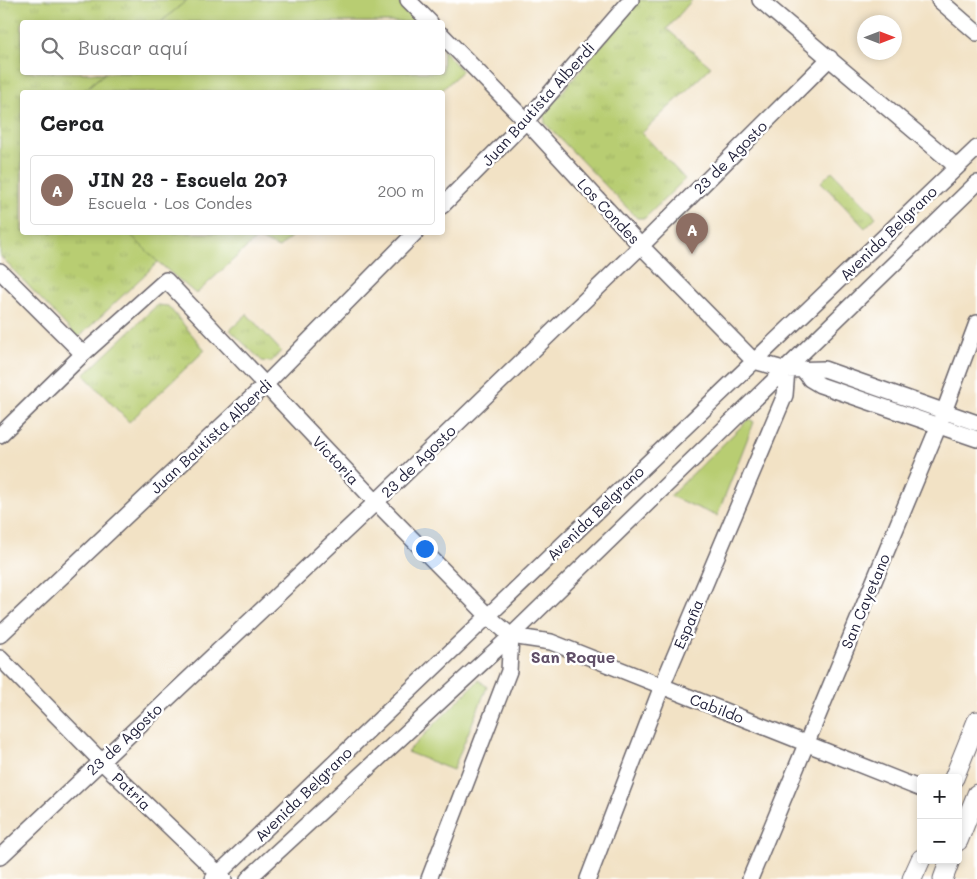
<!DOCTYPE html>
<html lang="es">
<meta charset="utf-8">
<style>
body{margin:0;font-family:Mali,sans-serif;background:#f6f6f6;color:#202124}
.controls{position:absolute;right:15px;bottom:15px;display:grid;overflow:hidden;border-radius:5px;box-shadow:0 2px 8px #0003}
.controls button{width:45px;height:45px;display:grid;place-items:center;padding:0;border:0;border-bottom:1px solid #e0e0e0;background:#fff;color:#202124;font:25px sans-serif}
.compass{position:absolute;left:857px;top:15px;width:45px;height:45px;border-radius:50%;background:#fff;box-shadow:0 2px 8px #0003;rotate:90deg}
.you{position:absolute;left:424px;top:548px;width:18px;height:18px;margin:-12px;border:4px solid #fff;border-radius:50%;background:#1a73e8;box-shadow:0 0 0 8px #1a73e833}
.badge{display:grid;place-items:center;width:32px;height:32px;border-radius:50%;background:#1f6fb2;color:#fff;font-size:16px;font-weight:700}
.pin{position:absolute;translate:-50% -41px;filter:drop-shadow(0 1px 2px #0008)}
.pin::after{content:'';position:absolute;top:26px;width:18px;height:15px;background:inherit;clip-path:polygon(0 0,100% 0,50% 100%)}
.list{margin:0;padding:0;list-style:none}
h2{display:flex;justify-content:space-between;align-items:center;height:65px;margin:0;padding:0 20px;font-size:21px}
h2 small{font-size:16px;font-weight:400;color:#757577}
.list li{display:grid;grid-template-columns:32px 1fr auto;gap:15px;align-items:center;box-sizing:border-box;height:70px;margin:0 10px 10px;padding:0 10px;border:1px solid #e0e0e0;border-radius:5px}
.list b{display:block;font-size:19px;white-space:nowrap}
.list p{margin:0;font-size:16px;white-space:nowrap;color:#757577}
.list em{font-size:16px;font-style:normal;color:#757577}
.icon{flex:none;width:28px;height:28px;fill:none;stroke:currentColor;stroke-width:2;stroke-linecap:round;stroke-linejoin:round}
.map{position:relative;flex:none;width:977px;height:879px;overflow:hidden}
.search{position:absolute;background:#fff;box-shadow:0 2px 8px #0003;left:20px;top:20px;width:425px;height:55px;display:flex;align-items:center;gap:12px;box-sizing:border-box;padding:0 18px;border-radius:5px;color:#757577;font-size:19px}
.panel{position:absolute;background:#fff;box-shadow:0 2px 8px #0003;left:20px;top:90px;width:425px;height:145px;border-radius:5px}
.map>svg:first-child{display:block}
.grass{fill:url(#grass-tufts);stroke:#6d7856}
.park{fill:#b8cd72;stroke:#6d7856}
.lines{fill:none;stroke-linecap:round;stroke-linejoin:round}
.minor-casing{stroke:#6b656b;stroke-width:18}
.tertiary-casing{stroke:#6b656b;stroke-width:21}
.minor{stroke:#fff;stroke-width:15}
.tertiary{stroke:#fff;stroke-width:19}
.labels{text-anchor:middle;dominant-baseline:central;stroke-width:5;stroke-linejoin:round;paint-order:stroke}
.street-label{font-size:15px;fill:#22223b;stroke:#fff}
.neighbourhood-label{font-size:16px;font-weight:bold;fill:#5f4e67;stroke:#fff}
</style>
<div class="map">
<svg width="977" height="879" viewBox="0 0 977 879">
<defs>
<pattern id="grass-tufts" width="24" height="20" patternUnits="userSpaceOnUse" patternTransform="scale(1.25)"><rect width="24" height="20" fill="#b8cd72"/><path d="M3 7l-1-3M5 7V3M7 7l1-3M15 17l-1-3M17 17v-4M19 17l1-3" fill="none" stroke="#9eb064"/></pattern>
</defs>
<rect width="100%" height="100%" fill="#fff"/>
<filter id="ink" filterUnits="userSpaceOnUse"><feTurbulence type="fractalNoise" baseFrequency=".02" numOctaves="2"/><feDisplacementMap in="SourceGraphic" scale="10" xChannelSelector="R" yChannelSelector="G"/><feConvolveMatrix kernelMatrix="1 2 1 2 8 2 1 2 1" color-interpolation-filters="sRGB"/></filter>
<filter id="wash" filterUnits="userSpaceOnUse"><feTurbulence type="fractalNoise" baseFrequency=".0096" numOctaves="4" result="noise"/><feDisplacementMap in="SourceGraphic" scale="20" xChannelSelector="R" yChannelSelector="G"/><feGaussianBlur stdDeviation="1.12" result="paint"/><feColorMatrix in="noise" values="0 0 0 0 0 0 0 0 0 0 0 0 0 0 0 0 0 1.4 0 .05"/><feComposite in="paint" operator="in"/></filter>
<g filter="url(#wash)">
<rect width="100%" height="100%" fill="#f2e2c5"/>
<path class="grass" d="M0,0H187L161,22H22V72L105,73L82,92H22V232L129,233L158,262L78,338L0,256Z
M639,0H692L667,29L711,67L642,133L685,179L645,218H637L545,123L544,114Z
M832,171L876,217L865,228L821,182Z
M157,305L168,306L205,350L129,422L84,375Z
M247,314L281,351L271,362L262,361L230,330Z"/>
<path class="park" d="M187,0H396L417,22H161Z
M443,50L462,71L440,92H82L105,73L442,72Z
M129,233H295L279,248L257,238L196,294L158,262Z
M749,419L754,422L717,516L670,496Z
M479,680L487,687L453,770L407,752Z"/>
</g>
<g filter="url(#ink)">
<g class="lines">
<defs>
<path id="minor" d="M408,0L430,22
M760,0L957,167
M939,0L977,33
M442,35L526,121L641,246L754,361L787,370L824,369L977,423
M442,206L526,121L631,0
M0,271L83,354
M803,369L810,379L820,385L977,439
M0,435L83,354L166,280L376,502L488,616L511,636
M0,635L265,385L416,232
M511,636L551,642L921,789
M0,658L101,761L224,879
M0,857L376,502L641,246L830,58
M213,879L977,148
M248,879L511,636L977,183
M429,879L509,671L511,636
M588,879L662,686L785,395L787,370
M750,879L939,425L977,323"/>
<path id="tertiary" d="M954,778L977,721
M958,841L977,794
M912,879L921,859
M943,879L950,860"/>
</defs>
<use href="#minor" class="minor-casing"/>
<use href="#tertiary" class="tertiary-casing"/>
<use href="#minor" class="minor"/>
<use href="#tertiary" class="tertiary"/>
</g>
</g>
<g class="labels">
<g class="street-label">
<text transform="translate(538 104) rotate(-48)">Juan Bautista Alberdi</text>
<text transform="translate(730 157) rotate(-45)">23 de Agosto</text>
<text transform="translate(609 211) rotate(47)">Los Condes</text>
<text transform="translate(888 233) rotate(-44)">Avenida Belgrano</text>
<text transform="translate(211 436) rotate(-43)">Juan Bautista Alberdi</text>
<text transform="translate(336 460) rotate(47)">Victoria</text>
<text transform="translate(418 461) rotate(-44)">23 de Agosto</text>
<text transform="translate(595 513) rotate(-44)">Avenida Belgrano</text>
<text transform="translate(865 601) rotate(-67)">San Cayetano</text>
<text transform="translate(688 624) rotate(-67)">España</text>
<text transform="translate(717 708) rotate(21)">Cabildo</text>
<text transform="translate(124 739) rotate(-43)">23 de Agosto</text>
<text transform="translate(132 791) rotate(44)">Patria</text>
<text transform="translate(303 794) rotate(-44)">Avenida Belgrano</text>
</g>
<g class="neighbourhood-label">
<text x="573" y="656">San Roque</text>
</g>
</g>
</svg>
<div class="controls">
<button>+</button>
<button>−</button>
</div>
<svg class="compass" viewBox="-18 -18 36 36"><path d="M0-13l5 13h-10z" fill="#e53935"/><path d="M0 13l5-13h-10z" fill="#757577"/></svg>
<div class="you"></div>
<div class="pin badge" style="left:692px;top:254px;background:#8d6e63">A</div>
<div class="search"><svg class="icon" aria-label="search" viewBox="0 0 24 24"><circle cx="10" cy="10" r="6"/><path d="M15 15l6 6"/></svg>Buscar aquí</div>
<section class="panel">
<h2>Cerca<small></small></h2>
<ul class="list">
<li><span class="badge" style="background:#8d6e63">A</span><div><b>JIN 23 - Escuela 207</b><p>Escuela · Los Condes</p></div><em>200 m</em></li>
</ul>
</section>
</div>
